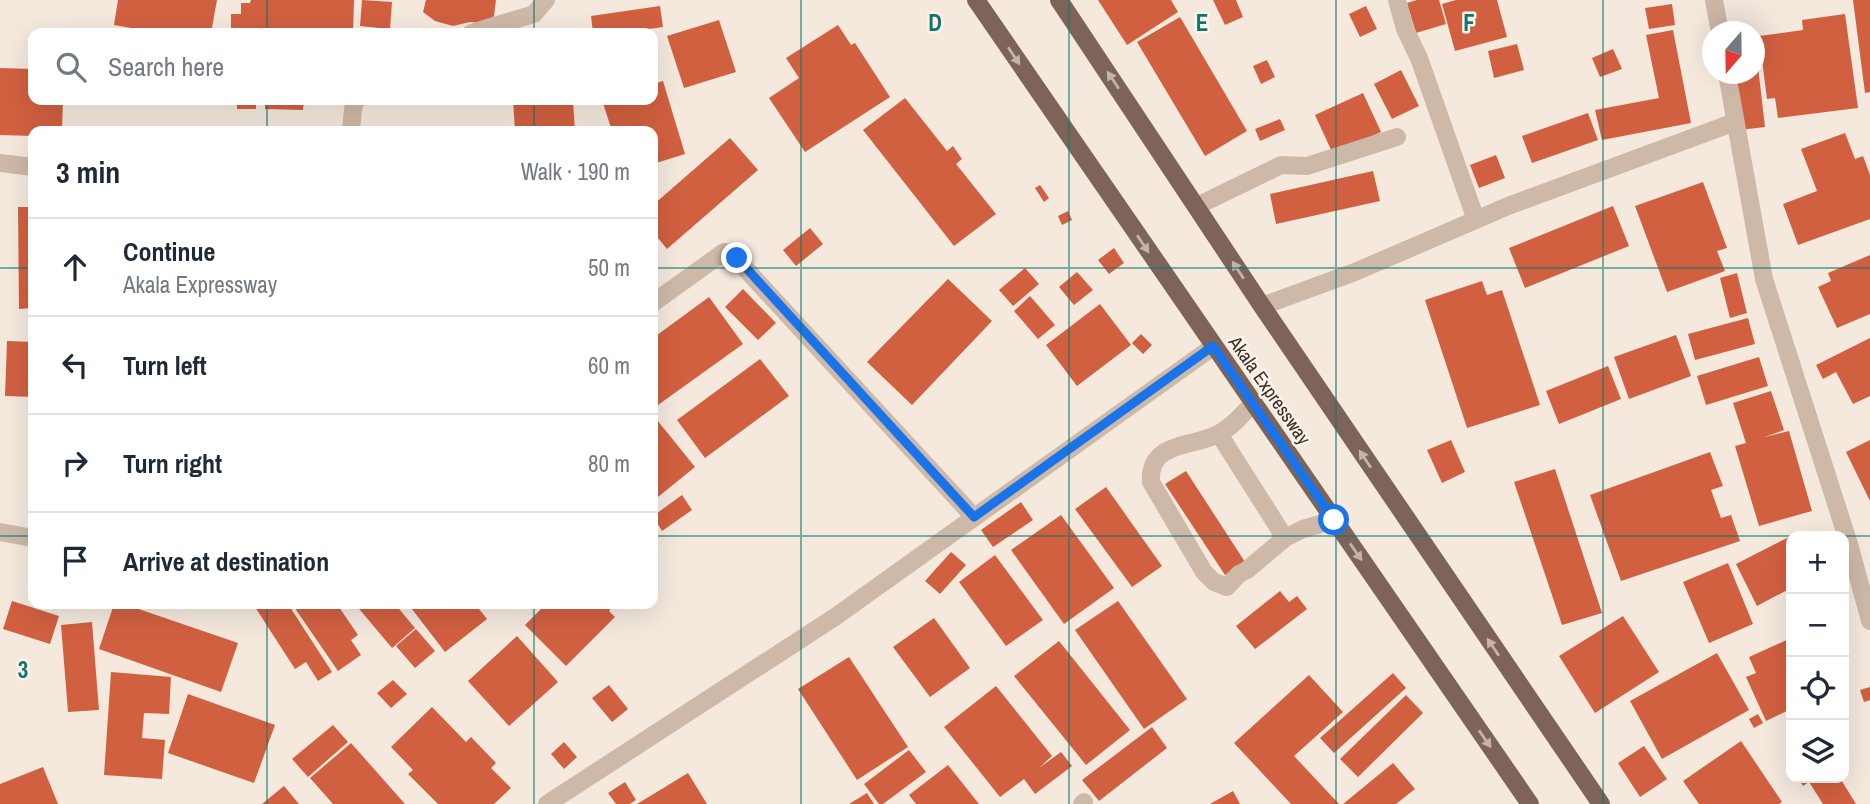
<!DOCTYPE html>
<meta charset="utf-8">
<style>
body{margin:0;font-family:"Archivo Narrow",sans-serif;background:#f6f6f7;color:#1f2937}
.controls{position:absolute;right:21px;bottom:21px;display:grid;overflow:hidden;border-radius:14px;box-shadow:0 7px 28px #0002}
.controls button{width:63px;height:63px;display:grid;place-items:center;padding:0;border:0;border-bottom:2px solid #e0e1e3;background:#fff;color:#1f2937;font:35px sans-serif}
.compass{position:absolute;left:1702px;top:21px;width:63px;height:63px;border-radius:50%;background:#fff;box-shadow:0 7px 28px #0002;rotate:200deg}
.stop{position:absolute;width:21px;height:21px;margin:-16px;border:5px solid #1a73e8;border-radius:50%;background:#fff}
.stop.end{background:#1a73e8;border-color:#fff;box-shadow:0 2px 7px #0008}
.list{margin:0;padding:0;list-style:none}
h2{display:flex;justify-content:space-between;align-items:center;height:91px;margin:0;padding:0 28px;font-size:30px}
h2 small{font-size:23px;font-weight:400;color:#747a83}
.list li{display:grid;grid-template-columns:46px 1fr auto;gap:21px;align-items:center;box-sizing:border-box;height:98px;padding:0 28px;border-top:2px solid #e0e1e3}
.list b{display:block;font-size:26px;white-space:nowrap}
.list p{margin:0;font-size:23px;white-space:nowrap;color:#747a83}
.list em{font-size:23px;font-style:normal;color:#747a83}
.icon{flex:none;width:38px;height:38px;fill:none;stroke:currentColor;stroke-width:2;stroke-linecap:round;stroke-linejoin:round}
.map{position:relative;flex:none;width:1870px;height:804px;overflow:hidden}
.search{position:absolute;background:#fff;box-shadow:0 7px 28px #0002;left:28px;top:28px;width:630px;height:77px;display:flex;align-items:center;gap:18px;box-sizing:border-box;padding:0 24px;border-radius:14px;color:#747a83;font-size:26px}
.panel{position:absolute;background:#fff;box-shadow:0 7px 28px #0002;left:28px;top:126px;width:630px;height:483px;border-radius:14px}
.map>svg:first-child{display:block}
.building{fill:#d16040}
.lines{fill:none;stroke-linecap:round;stroke-linejoin:round}
.lane{stroke:#ceb9a8;stroke-width:18}
.street{stroke:#ceb9a8;stroke-width:18}
.primary{stroke:#7e6458;stroke-width:18}
.oneway{fill:#c3b3a9}
.route{stroke:#1a73e8;stroke-width:9}
.grid{fill:none;stroke:#0f766e;stroke-width:2;stroke-opacity:0.55}
.labels{text-anchor:middle;dominant-baseline:central;stroke-width:5;stroke-linejoin:round;paint-order:stroke}
.street-label{font-size:19px;fill:#3b2e29;stroke:#fcf3eb}
.grid-label{font-size:23px;text-anchor:middle;font-weight:bold;fill:#0f766e;stroke:#fcf3eb;stroke-width:5;stroke-linejoin:round;paint-order:stroke}
</style>
<div class="map">
<svg width="1870" height="804" viewBox="0 0 1870 804">
<rect width="100%" height="100%" fill="#f5e9de"/>
<path class="building" d="M118,0H217L211,33H160L114,25Z
M251,0H354L353,33H231V14H241V3H250Z
M362,0L392,2L390,29L360,26Z
M426,0H496L494,16L483,23L470,22L453,26L435,21L423,12Z
M1098,0H1171L1178,12L1127,45Z
M1213,0H1236L1243,17L1225,25Z
M1417,0H1439L1446,24L1416,33L1407,3Z
M1456,0H1497L1507,37L1455,51L1442,4Z
M1853,0H1870V92L1865,93Z
M1672,4L1675,25L1649,29L1645,8Z
M660,6L663,27L620,33H593L591,16Z
M1366,6L1377,29L1360,37L1349,14Z
M1845,14L1858,108L1778,118L1775,98L1767,99L1759,36L1803,30L1802,20Z
M1180,17L1247,131L1205,156L1137,42Z
M719,20L736,72L684,88L667,36Z
M838,25L851,45L855,43L890,97L805,152L769,98L799,78L786,58Z
M1673,30L1691,123L1602,140L1595,110L1659,98L1646,35Z
M1517,44L1524,70L1494,78L1488,51Z
M1613,49L1622,69L1600,77L1592,58Z
M1755,58H1757L1765,127L1740,130L1733,74H1755Z
M1267,60L1275,77L1261,84L1253,66Z
M0,68L33,69V100H63L62,131H33V136L0,135Z
M1401,70L1419,106L1392,119L1374,84Z
M663,81L685,154L653,164V131H612L602,100H653V84Z
M1363,93L1381,132L1333,154L1315,115Z
M905,98L947,151L953,146L962,159L956,164L996,214L954,246L863,130Z
M124,100H141V104L124,105Z
M237,100H256V109H237Z
M265,100H304L303,110L265,109Z
M513,100H573L575,131H515Z
M1588,113L1598,140L1532,163L1522,136Z
M1280,119L1285,130L1260,141L1255,129Z
M1845,133L1855,159L1863,156L1870,175V219L1798,245L1783,204L1817,191L1801,149Z
M730,138L758,170L667,249L653,232V205Z
M1496,155L1505,178L1479,188L1470,165Z
M1373,171L1380,201L1276,224L1270,194Z
M1703,182L1727,248L1717,251L1725,271L1667,292L1635,206Z
M1040,185L1049,198L1044,202L1035,188Z
M1613,206L1629,246L1525,288L1509,248Z
M18,207H33V308L19,309Z
M1068,211L1072,220L1062,225L1058,216Z
M810,228L823,244L796,266L783,250Z
M1114,248L1124,263L1109,274L1098,260Z
M1870,255V314L1837,328L1818,287L1831,281L1828,273Z
M1025,268L1039,284L1013,306L999,290Z
M1077,272L1093,290L1074,305L1059,287Z
M1737,273L1747,313L1730,318L1720,278Z
M948,279L992,321L912,405L867,362Z
M1482,281L1487,295L1502,290L1540,405L1467,428L1425,300Z
M743,289L776,323L758,340L725,307Z
M1030,296L1055,325L1038,339L1014,311Z
M709,297L743,344L658,405L653,398V338Z
M1100,304L1131,345L1077,386L1046,345Z
M1748,318L1755,344L1695,360L1688,334Z
M1141,334L1152,345L1143,354L1132,343Z
M1676,335L1691,376L1629,399L1614,357Z
M1870,338V396L1853,404L1836,372L1823,379L1816,365Z
M7,341L33,342V397L5,396Z
M1759,357L1768,386L1706,405L1697,376Z
M760,359L789,396L705,458L677,420Z
M1608,366L1621,399L1559,424L1546,391Z
M1771,391L1784,430L1765,437L1789,431L1812,511L1759,526L1735,446L1746,443L1733,403Z
M653,415L695,467L653,501Z
M1451,440L1465,472L1442,483L1427,450Z
M1870,440V501L1846,452Z
M1710,452L1723,486L1711,490L1721,518L1731,515L1740,541L1621,581L1590,495Z
M1555,469L1602,613L1562,625L1514,482Z
M1186,471L1245,562L1225,575L1165,484Z
M1106,487L1162,566L1132,587L1075,509Z
M682,495L692,510L662,531L653,516Z
M1021,502L1033,520L993,547L981,530Z
M1061,515L1114,588L1064,624L1011,550Z
M1791,536V588L1757,606L1736,564Z
M951,552L966,565L940,594L925,581Z
M995,555L1043,620L1006,646L959,582Z
M1728,563L1753,624L1709,643L1683,582Z
M1280,591L1289,602L1297,596L1307,609L1255,649L1236,626Z
M12,601L59,616L50,644L3,629Z
M1118,601L1187,699L1144,729L1075,630Z
M114,604H124L238,643L221,692L99,649Z
M260,604H288L332,672L318,681L306,662L295,669L255,607Z
M292,604H337L358,635L351,640L361,655L338,671Z
M355,604H395L415,628L392,648Z
M408,604H475L487,619L445,652Z
M546,604H607L611,608L609,611L615,617L566,666L525,625Z
M1623,616L1659,672L1595,713L1559,656Z
M934,618L970,668L930,697L893,647Z
M92,622L99,710L68,712L61,625Z
M416,629L435,651L415,668L396,646Z
M517,636L558,682L509,726L468,681Z
M1791,638V709L1766,721L1746,677L1756,673L1749,657Z
M1059,641L1130,730L1086,765L1014,676Z
M1717,653L1749,710L1662,759L1630,701Z
M849,657L908,747L857,780L798,689Z
M111,672L171,677L169,714L144,713L142,738L165,740L162,779L104,775Z
M1393,673L1406,688L1334,753L1320,738Z
M1309,675L1343,712L1294,756L1339,804H1291L1234,743Z
M393,680L407,694L391,708L377,693Z
M609,685L628,709L612,722L592,698Z
M996,686L1052,756L1039,768L1061,752L1072,766L1035,794L1024,779L1000,797L944,727Z
M1870,687V700L1864,702L1860,690Z
M188,694L275,725L254,783L168,753Z
M1406,695L1423,713L1358,777L1340,759Z
M432,707L466,742L471,737L496,763L491,768L511,788L494,804H438L408,774L413,770L391,747Z
M1758,714L1763,723L1754,728L1749,719Z
M333,725L348,742L308,777L292,759Z
M1152,727L1167,748L1099,801L1082,780Z
M1741,741L1782,802L1779,804H1699L1683,781Z
M564,742L577,757L564,769L551,754Z
M351,743L405,804H333L310,778Z
M1644,746L1667,779L1640,797L1618,763Z
M909,750L926,772L883,804H879L864,784Z
M1393,763L1415,789L1396,804H1343Z
M948,765L979,804H916L909,795Z
M43,767L58,804H0V784Z
M688,773L707,804H637Z
M1798,778H1840L1856,804H1823L1809,782L1803,786Z
M625,782L636,800L630,804H616L608,793Z
M284,786L299,804H262Z
M1233,791L1240,804H1210Z
M867,793L874,804H849Z"/>
<g class="lines">
<path class="lane" d="M1197,206L1281,165L1307,166L1397,137
M1253,403C1243,414 1233,426 1220,433C1195,448 1148,440 1151,482L1204,572L1214,582L1227,587L1239,574L1247,570L1285,538L1303,529L1334,520
M1219,434L1285,538"/>
<path class="street" d="M1397,0L1405,29L1419,58L1476,220
M1714,0L1720,32
M471,33L534,14L546,0
M1727,74L1764,279L1849,544L1870,621
M351,131L353,109L356,100
M0,163L33,167
M653,303L724,252L731,253L974,517
M1262,306L1355,272L1508,206L1735,122
M0,532L33,538
M547,804L835,617L1214,346
M1082,804L1084,802"/>
<path class="primary" d="M976,0L1530,804
M1059,0L1262,306L1601,804"/>
</g>
<defs><path id="oneway-solid" d="M-6-.8H1V-3.2L6.5 0L1 3.2V.8H-6Z" transform="scale(1.75)"/></defs>
<g class="oneway">
<use href="#oneway-solid" transform="translate(1014 56) rotate(56)"/>
<use href="#oneway-solid" transform="translate(1113 80) rotate(-124)"/>
<use href="#oneway-solid" transform="translate(1143 244) rotate(56)"/>
<use href="#oneway-solid" transform="translate(1238 270) rotate(-123)"/>
<use href="#oneway-solid" transform="translate(1365 459) rotate(-124)"/>
<use href="#oneway-solid" transform="translate(1356 552) rotate(55)"/>
<use href="#oneway-solid" transform="translate(1493 647) rotate(-124)"/>
<use href="#oneway-solid" transform="translate(1485 739) rotate(55)"/>
</g>
<g class="lines">
<path class="route" d="M737,258L974,517L1213,346L1334,520"/>
</g>
<path class="grid" d="M267,0V33M534,0V33M801,0V804M1069,0V804M1336,0V804M1603,0V804M267,100V131M534,100V131M0,268H33M653,268H1870M0,536H33M653,536H1870M267,604V804M534,604V804"/>
<g class="labels">
<g class="street-label">
<text transform="translate(1270 390) rotate(55)">Akala Expressway</text>
</g>
</g>
<g class="grid-label">
<text x="935" y="31">D</text>
<text x="1202" y="31">E</text>
<text x="1469" y="31">F</text>
<text x="23" y="678">3</text>
</g>
</svg>
<div class="controls">
<button>+</button>
<button>−</button>
<button><svg class="icon" aria-label="locate" viewBox="0 0 24 24"><circle cx="12" cy="12" r="6"/><path d="M12 2v4M12 18v4M2 12h4M18 12h4"/></svg></button>
<button><svg class="icon" aria-label="layers" viewBox="0 0 24 24"><path d="M12 4l9 5-9 5-9-5zM3 14l9 5 9-5"/></svg></button>
</div>
<svg class="compass" viewBox="-18 -18 36 36"><path d="M0-13l5 13h-10z" fill="#e53935"/><path d="M0 13l5-13h-10z" fill="#747a83"/></svg>
<div class="stop" style="left:1334px;top:520px"></div>
<div class="stop end" style="left:737px;top:258px"></div>
<div class="search"><svg class="icon" aria-label="search" viewBox="0 0 24 24"><circle cx="10" cy="10" r="6"/><path d="M15 15l6 6"/></svg>Search here</div>
<section class="panel">
<h2>3 min<small>Walk · 190 m</small></h2>
<ul class="list">
<li><svg class="icon" aria-label="ahead" viewBox="0 0 24 24"><path d="M12 20V5M6 11l6-6 6 6"/></svg><div><b>Continue</b><p>Akala Expressway</p></div><em>50 m</em></li>
<li><svg class="icon" aria-label="left" viewBox="0 0 24 24"><path d="M17 20v-9H6M10 6l-5 5 5 5"/></svg><div><b>Turn left</b></div><em>60 m</em></li>
<li><svg class="icon" aria-label="right" viewBox="0 0 24 24"><path d="M7 20v-9h11M14 6l5 5-5 5"/></svg><div><b>Turn right</b></div><em>80 m</em></li>
<li><svg class="icon" aria-label="arrive" viewBox="0 0 24 24"><path d="M6 21V4h12l-3 4 3 4H6"/></svg><div><b>Arrive at destination</b></div></li>
</ul>
</section>
</div>
